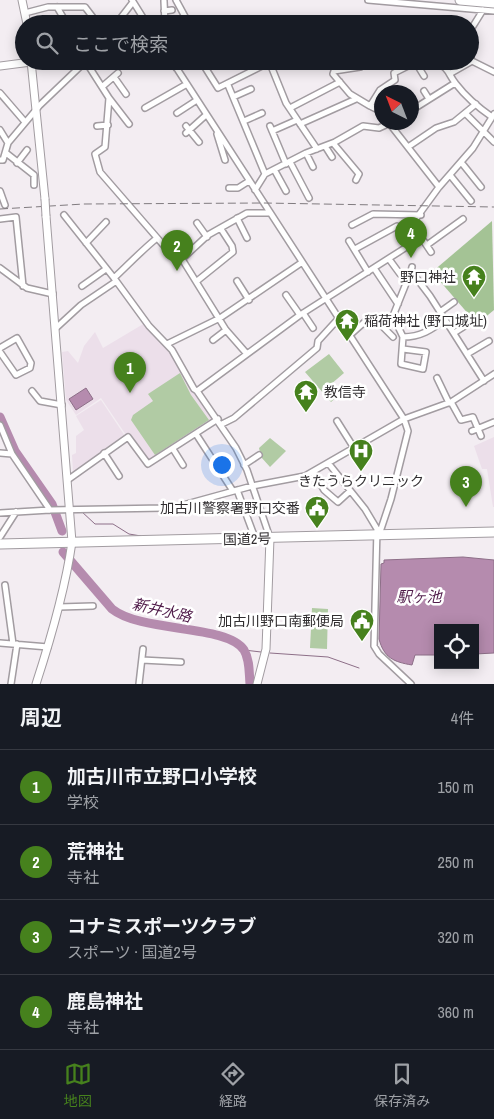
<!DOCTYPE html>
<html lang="ja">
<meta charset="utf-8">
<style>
body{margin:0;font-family:"Archivo Narrow","Noto Sans JP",sans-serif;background:#20242c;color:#f1f3f6}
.controls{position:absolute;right:15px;bottom:15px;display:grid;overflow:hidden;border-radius:0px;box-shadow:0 2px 12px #0003}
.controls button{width:45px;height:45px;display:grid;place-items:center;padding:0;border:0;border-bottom:1px solid #363941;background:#171b24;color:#f1f3f6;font:25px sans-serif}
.compass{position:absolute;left:374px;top:85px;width:45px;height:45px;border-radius:50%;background:#171b24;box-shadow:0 2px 12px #0003;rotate:318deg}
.you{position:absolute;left:221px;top:464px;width:18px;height:18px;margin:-12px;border:4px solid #fff;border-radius:50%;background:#1a73e8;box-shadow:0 0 0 8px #1a73e833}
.badge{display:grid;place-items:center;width:32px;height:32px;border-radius:50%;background:#46811d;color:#fff;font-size:16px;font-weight:700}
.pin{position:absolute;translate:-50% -41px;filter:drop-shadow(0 1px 2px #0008)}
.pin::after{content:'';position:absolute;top:26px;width:18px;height:15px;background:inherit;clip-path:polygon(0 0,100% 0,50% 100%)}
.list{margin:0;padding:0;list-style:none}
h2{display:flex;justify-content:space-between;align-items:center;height:65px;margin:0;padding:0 20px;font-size:21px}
h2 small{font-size:16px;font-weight:400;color:#9ea1a6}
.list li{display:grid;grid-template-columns:32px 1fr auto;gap:15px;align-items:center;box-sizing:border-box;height:75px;padding:0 20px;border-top:1px solid #363941}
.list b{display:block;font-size:19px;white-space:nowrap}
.list p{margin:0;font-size:16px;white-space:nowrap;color:#9ea1a6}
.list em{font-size:16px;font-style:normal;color:#9ea1a6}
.icon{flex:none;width:28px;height:28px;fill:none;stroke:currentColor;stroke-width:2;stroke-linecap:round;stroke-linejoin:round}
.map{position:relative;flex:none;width:494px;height:684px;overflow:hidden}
.search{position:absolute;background:#171b24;box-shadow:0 2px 12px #0003;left:15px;right:15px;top:15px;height:55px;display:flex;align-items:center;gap:12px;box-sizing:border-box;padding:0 18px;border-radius:28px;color:#9ea1a6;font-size:19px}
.sheet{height:365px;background:#171b24}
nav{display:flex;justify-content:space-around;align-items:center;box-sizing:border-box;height:70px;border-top:1px solid #363941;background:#171b24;font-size:14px;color:#9ea1a6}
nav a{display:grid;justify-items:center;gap:2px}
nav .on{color:#46811d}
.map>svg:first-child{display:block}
.built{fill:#ecdfea}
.green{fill:#b1cba4}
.forest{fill:#a4c395}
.water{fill:#b58bae;stroke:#8d6f88}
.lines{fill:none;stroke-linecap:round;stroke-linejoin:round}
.stream{stroke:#8d6f88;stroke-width:1}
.river{stroke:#b58bae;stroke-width:9}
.street-casing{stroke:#a29ca1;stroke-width:8}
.secondary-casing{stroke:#a29ca1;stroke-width:9}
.highway-casing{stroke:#a29ca1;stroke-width:11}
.street{stroke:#fff;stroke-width:5}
.secondary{stroke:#fff;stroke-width:7}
.highway{stroke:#fff;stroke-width:9}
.rail{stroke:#807b7f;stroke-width:1;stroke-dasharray:8 4;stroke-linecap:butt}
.secondary-bridge-casing{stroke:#a29ca1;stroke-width:9;stroke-linecap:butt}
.secondary-bridge{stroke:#fff;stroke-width:7}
.labels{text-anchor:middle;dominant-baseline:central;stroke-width:5;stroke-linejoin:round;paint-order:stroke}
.poi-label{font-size:14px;fill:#312e30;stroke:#fff;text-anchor:end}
.street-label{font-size:14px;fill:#312e30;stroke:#fff}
.water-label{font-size:15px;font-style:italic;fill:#501c4a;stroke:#fff}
</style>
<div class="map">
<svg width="494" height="684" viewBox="0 0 494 684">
<rect width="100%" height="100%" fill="#f3edf2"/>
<path class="built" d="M145,323L169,350L215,418L150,461L126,435L101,398L76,415L66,400L62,352L68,351L78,363L84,346L95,332L103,348Z
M101,400L125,436L73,473L72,455L76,453V436L84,430L76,416Z
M494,437V507H493L487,469H482L474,446Z"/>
<path class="green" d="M329,354L344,373L330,385L338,396L331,402L305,372Z
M180,373L191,395L209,420L155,455L131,420L133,415L153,401L148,394Z
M270,438L286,451L270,467L261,457L259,448Z
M312,608L328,609L327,649L310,648Z"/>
<path class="forest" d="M492,221L494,310L477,324L432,272Z"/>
<path class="water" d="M86,388L93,399L76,410L69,399Z
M463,557L494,560V653L475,654V628H438V655H415L412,665C394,662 384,658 379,639L381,564L384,563V560Z"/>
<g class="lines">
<path class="stream" d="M81,511L95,524H113L129,534L141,536
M244,650L261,652
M270,653L328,657L359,668"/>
<path class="river" d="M0,417L15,451L52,504L62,531
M63,552L112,609C142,633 227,624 244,650C250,660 249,673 250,684"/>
<defs>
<path id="street" d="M132,0L147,24
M176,0L189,24
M368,0L494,11
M164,1L165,24
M57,7L67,24
M164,11L172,10
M25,13L48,7H85L98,24
M116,24L133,2
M470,31L483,10
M470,56L472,61L494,72
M172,61L404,419L408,431L391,499L379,535
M201,61L218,88L268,63
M269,61L286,103L317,149
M287,61L290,62
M435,61C451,70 447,73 456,84C466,97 479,108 492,117
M86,62L109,98L105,147L95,154L100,172L172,255L182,259L226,330L247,354
M416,63L424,76
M360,67L334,71L333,74L350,94L370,106
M176,68L190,61
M451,73L472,61
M114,77L126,94
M228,85L265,174
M103,86L118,73
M424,91L429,99
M0,93L25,122
M233,97L251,89
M109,98L129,124
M145,108L187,84
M290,108L340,82
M412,110L455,83
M382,112L370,106L380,90L395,80L394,73L418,61
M177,113L197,100
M465,113L494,142
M244,121L262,113
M389,123L439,187
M300,124L356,99
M97,126L108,125
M186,126L199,142
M270,126L286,164
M0,130L8,143L3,160H0
M272,131L297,120
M186,133L206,115
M217,134L225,160
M8,143L40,105L86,61
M333,143L359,174L356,180
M325,146L332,157
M408,147L436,128L454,122L476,104
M6,153L34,175V185
M306,153L313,167
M290,162L309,198
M461,162L481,187
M17,163L27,150
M275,171L286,191
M450,175L471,201
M229,188H238L249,181
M255,190L265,174L306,153L335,142L363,126L379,128L392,122
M0,191L5,205
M64,215L114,278L149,326L172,350L194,389L197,391L236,448L247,470L270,538
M237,218L247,238
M0,219L16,217L23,286
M197,223L207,237
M352,225L373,214L421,215
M349,241L368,272
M86,243L106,222
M427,245L463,219
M355,249L397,226L423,240L431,252
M182,259L208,235L247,213H269
M389,259L400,274
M412,267L411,271L430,296L484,381
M0,268L27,288L53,294
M374,268L398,304
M114,278C129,264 141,251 157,238
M197,281L233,252L232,246L221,229
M237,281L249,300
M82,286L106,269
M286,295L300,315
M440,312L454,302
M303,313L313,328
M56,328L81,305L115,282
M454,333L471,322
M350,335L369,318L373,317L393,337
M403,337C420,337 432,330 445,319
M213,340L226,330
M167,344L220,318L301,263
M0,348L17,338L31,363L30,368L16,375L0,352
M403,349L426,352L423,369L401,364L403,337L393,316L411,271
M467,354L489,341
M437,378L449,403
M32,391L40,401L62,405
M197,391L300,315L405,248L412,224L439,187L473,148L494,114
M451,402L461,420L473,417L481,436
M337,421L354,448
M222,424L234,418L317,348L318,341L339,318
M0,425L12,454L50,510
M472,431L494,422
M196,434L233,491
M173,449L183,465
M0,453L12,454
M104,453L119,476
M329,464L365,509L377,529L374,646L379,654L411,684
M244,465L259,455
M314,473L324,490L338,502L350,491
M69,479L128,437L148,464L218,419
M237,490L255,538
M0,513L50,510L164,508L183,505L252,486L305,476L404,419L451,402L494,374
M0,537L16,512
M5,585L13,644
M59,607L93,606
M0,643L48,647
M142,660L181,662
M11,684L17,644
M139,684L143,649"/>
<path id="secondary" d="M22,0L27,24
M31,61L45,199
M0,66L31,62
M36,684C51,638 65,591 72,542L46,216
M257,684L266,649L270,538"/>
<path id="highway" d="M460,0L494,3
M0,544L494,532"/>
</defs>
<use href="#street" class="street-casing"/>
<use href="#secondary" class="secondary-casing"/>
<use href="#highway" class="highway-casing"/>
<use href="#street" class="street"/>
<use href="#secondary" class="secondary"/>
<use href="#highway" class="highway"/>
<path class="rail" d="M0,209L84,204L264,203L494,207"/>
<defs>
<path id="secondary-bridge" d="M45,199L46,216"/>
</defs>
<use href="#secondary-bridge" class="secondary-bridge-casing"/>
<use href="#secondary-bridge" class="secondary-bridge"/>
</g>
<defs>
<symbol id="temple-pin" viewBox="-11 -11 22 30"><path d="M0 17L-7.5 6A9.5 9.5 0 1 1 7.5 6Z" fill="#46811d" stroke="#fff"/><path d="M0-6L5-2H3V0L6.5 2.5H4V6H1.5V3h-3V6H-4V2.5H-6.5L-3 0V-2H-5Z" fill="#fff"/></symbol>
<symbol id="hospital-pin" viewBox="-11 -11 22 30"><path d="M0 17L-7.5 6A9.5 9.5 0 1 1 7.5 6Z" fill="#46811d" stroke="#fff"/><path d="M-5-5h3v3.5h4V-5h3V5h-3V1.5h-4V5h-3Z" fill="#fff"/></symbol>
<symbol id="civic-pin" viewBox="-11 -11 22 30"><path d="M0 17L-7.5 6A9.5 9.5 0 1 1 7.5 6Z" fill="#46811d" stroke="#fff"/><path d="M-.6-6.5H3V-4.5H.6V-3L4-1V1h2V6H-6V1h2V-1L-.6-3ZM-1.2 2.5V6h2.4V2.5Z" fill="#fff"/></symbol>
</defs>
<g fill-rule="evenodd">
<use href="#temple-pin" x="460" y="263" width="28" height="38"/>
<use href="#temple-pin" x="333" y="307" width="28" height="38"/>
<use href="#temple-pin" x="292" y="378" width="28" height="38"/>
<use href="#hospital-pin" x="347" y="437" width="28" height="38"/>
<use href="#civic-pin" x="303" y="494" width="28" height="38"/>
<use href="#civic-pin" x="348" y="607" width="28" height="38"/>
</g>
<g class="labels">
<g class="poi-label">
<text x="456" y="277">野口神社</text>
<text x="364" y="321" text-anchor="start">稲荷神社 (野口城址)</text>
<text x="324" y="392" text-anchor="start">教信寺</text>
<text x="361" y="481" text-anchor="middle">きたうらクリニック</text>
<text x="300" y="508">加古川警察署野口交番</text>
<text x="344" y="621">加古川野口南郵便局</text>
</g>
<g class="street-label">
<text transform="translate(247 539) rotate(-1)">国道2号</text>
</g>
<g class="water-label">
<text x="419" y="596">駅ヶ池</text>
<text transform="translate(162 610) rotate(13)">新井水路</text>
</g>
</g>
</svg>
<div class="controls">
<button><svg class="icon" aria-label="locate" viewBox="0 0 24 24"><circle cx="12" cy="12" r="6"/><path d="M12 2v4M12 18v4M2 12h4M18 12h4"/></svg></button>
</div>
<svg class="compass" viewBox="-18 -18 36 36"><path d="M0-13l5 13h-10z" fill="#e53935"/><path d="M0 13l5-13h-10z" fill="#9ea1a6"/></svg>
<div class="you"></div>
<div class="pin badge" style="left:130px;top:393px">1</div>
<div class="pin badge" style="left:177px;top:271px">2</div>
<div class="pin badge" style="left:466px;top:507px">3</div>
<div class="pin badge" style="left:411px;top:258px">4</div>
<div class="search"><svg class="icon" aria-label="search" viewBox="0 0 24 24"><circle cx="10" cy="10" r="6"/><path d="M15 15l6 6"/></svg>ここで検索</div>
</div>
<section class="sheet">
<h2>周辺<small>4件</small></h2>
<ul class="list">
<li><span class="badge">1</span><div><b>加古川市立野口小学校</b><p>学校</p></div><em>150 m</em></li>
<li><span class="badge">2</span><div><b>荒神社</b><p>寺社</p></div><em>250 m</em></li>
<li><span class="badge">3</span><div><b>コナミスポーツクラブ</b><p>スポーツ · 国道2号</p></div><em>320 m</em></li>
<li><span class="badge">4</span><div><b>鹿島神社</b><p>寺社</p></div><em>360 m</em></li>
</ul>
</section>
<nav>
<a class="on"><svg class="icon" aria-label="map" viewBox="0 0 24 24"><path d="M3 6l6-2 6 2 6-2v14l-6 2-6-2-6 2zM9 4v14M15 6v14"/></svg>地図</a>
<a><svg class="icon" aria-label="directions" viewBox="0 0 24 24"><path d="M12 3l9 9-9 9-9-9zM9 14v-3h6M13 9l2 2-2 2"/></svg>経路</a>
<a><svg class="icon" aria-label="saved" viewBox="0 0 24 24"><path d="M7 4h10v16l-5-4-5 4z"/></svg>保存済み</a>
</nav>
